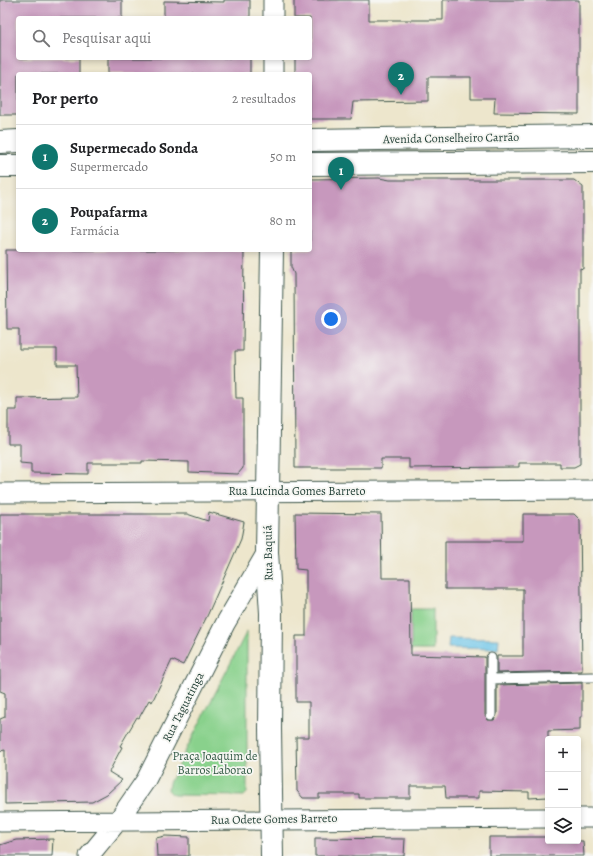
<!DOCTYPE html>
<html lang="pt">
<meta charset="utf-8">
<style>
body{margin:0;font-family:Alegreya,serif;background:#f6f6f6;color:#202124}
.controls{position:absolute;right:12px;bottom:12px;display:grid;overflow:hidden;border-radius:4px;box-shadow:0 2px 6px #0003}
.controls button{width:36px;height:36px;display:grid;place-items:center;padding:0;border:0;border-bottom:1px solid #e0e0e0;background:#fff;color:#202124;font:20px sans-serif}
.you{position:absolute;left:331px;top:319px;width:14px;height:14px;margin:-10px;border:3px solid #fff;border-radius:50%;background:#1a73e8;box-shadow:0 0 0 6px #1a73e833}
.badge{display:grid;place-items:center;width:26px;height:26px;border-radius:50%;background:#0f766e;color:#fff;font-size:13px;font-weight:700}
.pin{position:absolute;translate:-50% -33px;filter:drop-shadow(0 1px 2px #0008)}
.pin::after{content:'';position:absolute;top:21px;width:14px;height:12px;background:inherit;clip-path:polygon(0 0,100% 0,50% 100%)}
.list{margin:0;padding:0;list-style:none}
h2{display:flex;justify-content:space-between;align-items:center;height:52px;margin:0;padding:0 16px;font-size:17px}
h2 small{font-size:13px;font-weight:400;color:#757577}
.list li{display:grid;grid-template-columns:26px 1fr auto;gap:12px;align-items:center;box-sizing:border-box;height:64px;padding:0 16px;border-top:1px solid #e0e0e0}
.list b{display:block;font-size:15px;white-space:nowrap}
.list p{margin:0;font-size:13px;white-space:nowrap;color:#757577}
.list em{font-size:13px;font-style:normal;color:#757577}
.icon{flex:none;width:22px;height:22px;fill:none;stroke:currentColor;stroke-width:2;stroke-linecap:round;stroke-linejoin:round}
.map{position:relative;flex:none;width:593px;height:856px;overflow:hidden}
.search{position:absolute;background:#fff;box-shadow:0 2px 6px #0003;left:16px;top:16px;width:296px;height:44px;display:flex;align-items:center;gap:10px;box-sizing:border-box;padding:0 14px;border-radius:4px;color:#757577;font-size:15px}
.panel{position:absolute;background:#fff;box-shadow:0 2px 6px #0003;left:16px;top:72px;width:296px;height:180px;border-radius:4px}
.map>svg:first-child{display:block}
.green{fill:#89d18c;stroke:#548760}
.water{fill:#6ac4e8;stroke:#44808e}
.building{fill:#c798bd}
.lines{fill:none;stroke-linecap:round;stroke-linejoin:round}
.lane-casing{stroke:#3e564b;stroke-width:11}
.street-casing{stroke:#3e564b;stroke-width:21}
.secondary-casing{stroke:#3e564b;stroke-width:24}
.lane{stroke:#fff;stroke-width:9}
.street{stroke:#fff;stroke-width:19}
.secondary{stroke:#fff;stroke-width:22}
.labels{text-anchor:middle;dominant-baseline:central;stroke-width:3.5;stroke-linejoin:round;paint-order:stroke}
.street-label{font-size:12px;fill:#1f3d34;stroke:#f6f6f2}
.park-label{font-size:12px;fill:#345b46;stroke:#f6f6f2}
</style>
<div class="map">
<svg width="593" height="856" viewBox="0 0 593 856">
<rect width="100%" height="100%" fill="#f6f6f2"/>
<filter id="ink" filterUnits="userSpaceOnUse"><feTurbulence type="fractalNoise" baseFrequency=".025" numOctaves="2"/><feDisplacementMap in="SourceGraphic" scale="8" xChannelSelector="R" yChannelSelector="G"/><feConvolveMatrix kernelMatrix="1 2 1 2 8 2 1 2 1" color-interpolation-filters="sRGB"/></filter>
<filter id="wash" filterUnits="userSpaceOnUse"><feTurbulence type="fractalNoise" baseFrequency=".012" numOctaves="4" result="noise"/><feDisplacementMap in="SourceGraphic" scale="16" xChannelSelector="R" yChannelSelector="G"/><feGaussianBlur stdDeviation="0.9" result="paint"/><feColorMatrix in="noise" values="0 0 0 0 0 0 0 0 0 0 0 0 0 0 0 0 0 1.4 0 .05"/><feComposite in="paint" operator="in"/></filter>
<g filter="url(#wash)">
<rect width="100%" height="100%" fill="#ede6cc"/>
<path class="green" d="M411,609H433V650H411Z
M247,631V793L244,796L173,795L168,790L169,783Z"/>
<path class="water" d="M449,638L499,639L498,649L448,648Z"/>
<g id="blocks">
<path class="building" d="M0,0H122V18H18V58H79V74H18V115H0Z
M224,0H250V18H164V1L224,2Z
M294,0H369V20H443V0H579V114L494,113L495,98H471V77H428V101L353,102L351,119H310V74H295V58H310V18H294Z
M108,58H250V74H108Z
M379,178L390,180H574L583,187V269L580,268V464L574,467H560V463H519V467L409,468V459H381V468H295L294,274L291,267V250H310V179Z
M6,250H244L243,351H235L236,398H243V468L238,474L189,472V462L142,461V463H88V474L31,473V464L20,463V444H8V410H17V398L77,397L76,365H57V349H19V329H7Z
M209,512L244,522L241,539L208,614L183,665L172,660L152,702L149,700L139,718L137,717L120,746L122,747L109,772L122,780L107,794L92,802L5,804V750L0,751V719L5,717V693L0,691V514H187L208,521Z
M295,513L381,514L382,578H410L411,655L485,657V715L488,720H494L497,715V685L582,683V717H580V730L548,731V797L529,798V792L479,791V798H446L445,786H410V798H359V794H319V798H303L297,791L296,737H309V702H296V636H306V570L296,569Z
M523,514H574L580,520L582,671L497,673V656H523V589H445V541H523Z
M165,836L189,837V856H157L156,838Z
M489,837H548V841H583L584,856H489Z
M315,838L405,839L404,856H315Z
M53,839L52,856H0V845L16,840Z"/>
</g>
</g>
<g filter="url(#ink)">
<use href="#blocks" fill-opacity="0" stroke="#3e564b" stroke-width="1"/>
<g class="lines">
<defs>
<path id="lane" d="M491,679L593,677
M491,715V658"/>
<path id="street" d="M273,0V18
M273,58V74
M0,493L593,490
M578,818H593
M0,822L548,818
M89,856L117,822L146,780L225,624L267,552"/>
<path id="secondary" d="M310,140L593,136
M0,142L18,141
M310,164L593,162
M0,166H18
M272,250L267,552L271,613L270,729L272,856"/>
</defs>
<use href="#lane" class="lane-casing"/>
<use href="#street" class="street-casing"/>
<use href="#secondary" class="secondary-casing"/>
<use href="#lane" class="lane"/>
<use href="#street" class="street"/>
<use href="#secondary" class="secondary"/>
</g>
</g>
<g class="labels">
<g class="street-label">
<text transform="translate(451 138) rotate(-1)">Avenida Conselheiro Carrão</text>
<text x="297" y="491">Rua Lucinda Gomes Barreto</text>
<text transform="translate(268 553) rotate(-91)">Rua Baquiá</text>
<text transform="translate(183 707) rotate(-63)">Rua Taguatinga</text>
<text transform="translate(274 819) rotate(-1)">Rua Odete Gomes Barreto</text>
</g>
<g class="park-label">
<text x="215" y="756">Praça Joaquim de<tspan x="215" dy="14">Barros Laborao</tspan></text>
</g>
</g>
</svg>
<div class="controls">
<button>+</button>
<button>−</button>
<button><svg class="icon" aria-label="layers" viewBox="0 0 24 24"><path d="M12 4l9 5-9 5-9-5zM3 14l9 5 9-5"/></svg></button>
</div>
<div class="you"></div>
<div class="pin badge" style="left:341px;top:190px">1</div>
<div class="pin badge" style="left:401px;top:95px">2</div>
<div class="search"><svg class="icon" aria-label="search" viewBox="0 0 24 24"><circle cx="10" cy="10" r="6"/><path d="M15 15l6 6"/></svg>Pesquisar aqui</div>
<section class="panel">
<h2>Por perto<small>2 resultados</small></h2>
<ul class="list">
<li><span class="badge">1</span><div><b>Supermecado Sonda</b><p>Supermercado</p></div><em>50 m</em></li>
<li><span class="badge">2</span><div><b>Poupafarma</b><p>Farmácia</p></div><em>80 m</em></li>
</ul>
</section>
</div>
